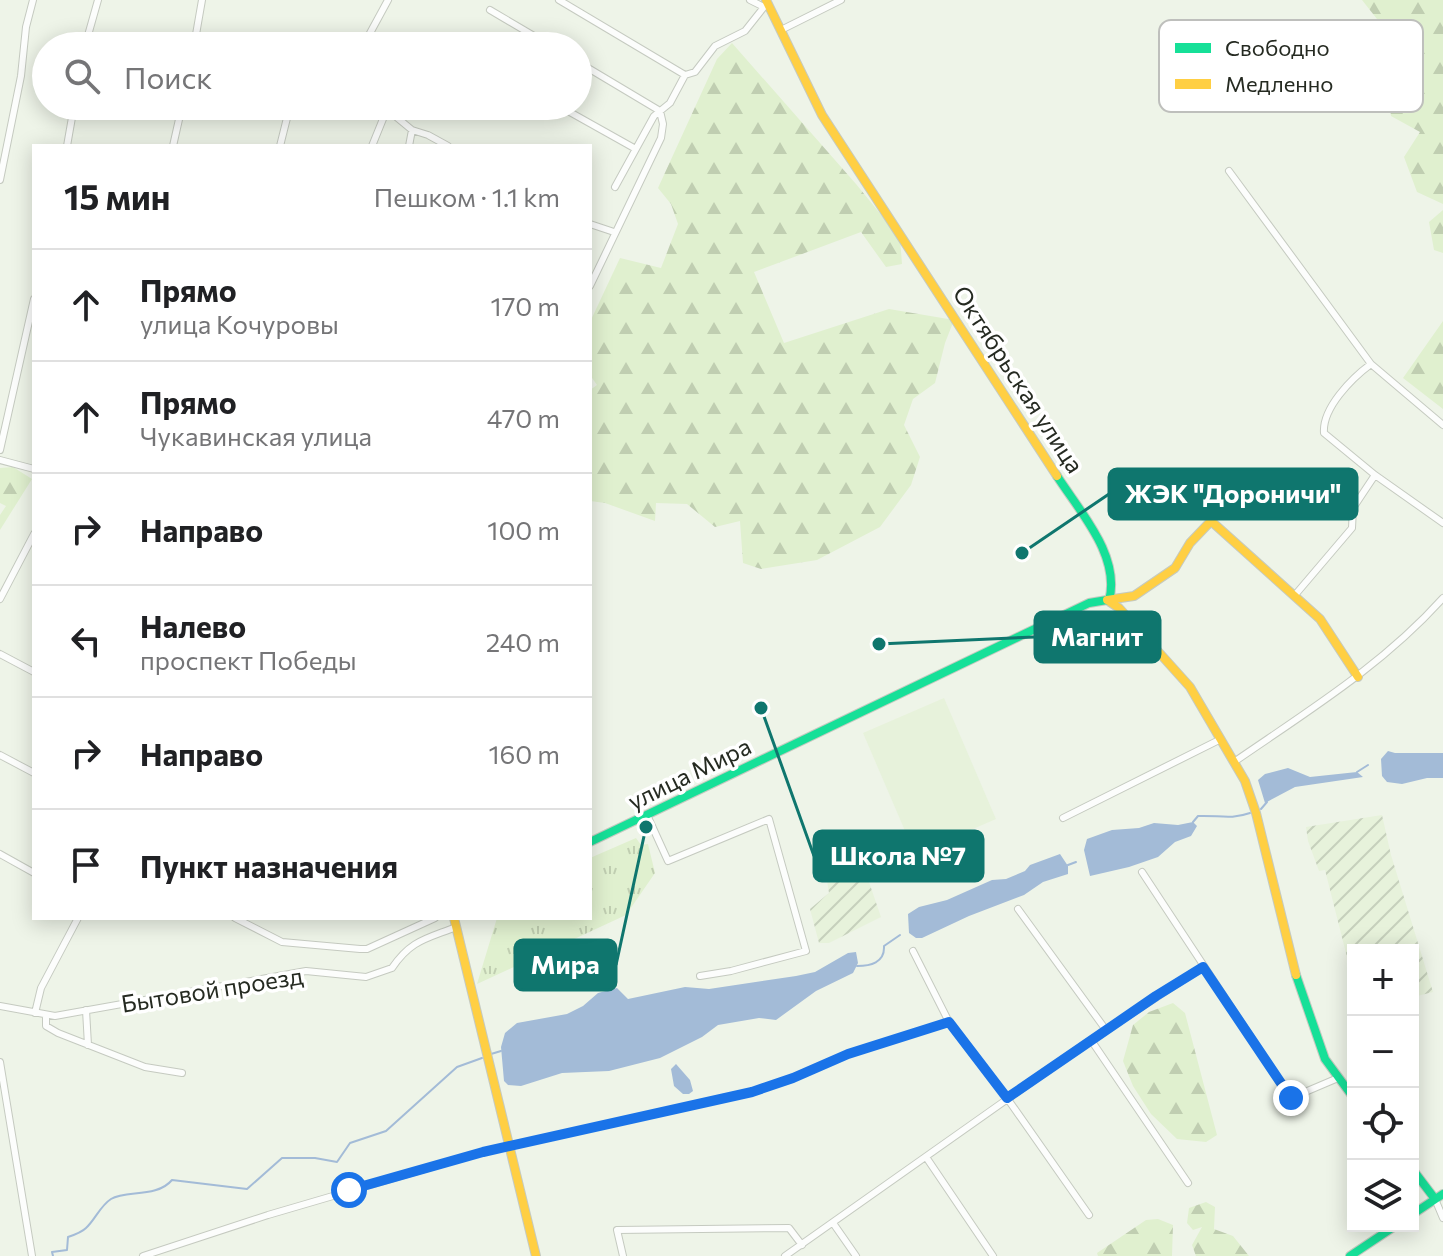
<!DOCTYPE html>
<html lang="ru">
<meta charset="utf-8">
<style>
body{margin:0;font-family:Commissioner,sans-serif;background:#f2f2f2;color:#202124}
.controls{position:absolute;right:24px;bottom:24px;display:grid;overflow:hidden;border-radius:0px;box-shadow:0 4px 20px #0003}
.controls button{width:72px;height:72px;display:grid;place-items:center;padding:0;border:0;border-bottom:2px solid #e0e0e0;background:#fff;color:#202124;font:40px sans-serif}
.stop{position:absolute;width:24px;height:24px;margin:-18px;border:6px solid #1a73e8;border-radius:50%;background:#fff}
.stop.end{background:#1a73e8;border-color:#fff;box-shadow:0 2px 8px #0008}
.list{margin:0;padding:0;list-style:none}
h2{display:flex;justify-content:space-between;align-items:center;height:104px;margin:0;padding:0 32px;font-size:34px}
h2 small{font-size:26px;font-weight:400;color:#757577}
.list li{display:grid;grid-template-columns:52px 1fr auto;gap:24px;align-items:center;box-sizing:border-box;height:112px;padding:0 32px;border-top:2px solid #e0e0e0}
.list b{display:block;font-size:30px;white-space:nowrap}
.list p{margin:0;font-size:26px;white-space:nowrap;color:#757577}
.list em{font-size:26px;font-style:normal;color:#757577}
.icon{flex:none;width:44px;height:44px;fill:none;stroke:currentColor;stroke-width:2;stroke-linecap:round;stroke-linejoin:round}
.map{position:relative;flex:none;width:1443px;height:1256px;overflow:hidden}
.search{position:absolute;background:#fff;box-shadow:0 4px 20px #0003;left:32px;top:32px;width:560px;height:88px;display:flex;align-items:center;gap:20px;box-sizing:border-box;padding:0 28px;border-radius:44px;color:#757577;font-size:30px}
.panel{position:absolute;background:#fff;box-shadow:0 4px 20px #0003;left:32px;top:144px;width:560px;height:776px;border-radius:0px}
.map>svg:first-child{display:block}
.built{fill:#e7f2db}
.industrial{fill:url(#industrial-furrows)}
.grass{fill:url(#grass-tufts)}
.forest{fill:url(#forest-firs)}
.water{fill:#a3bbd7}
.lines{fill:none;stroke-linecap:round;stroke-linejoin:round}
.stream{stroke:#a3bbd7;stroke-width:2}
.street-casing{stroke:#c5cac0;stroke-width:8}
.fast-casing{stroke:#c5cac0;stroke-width:10}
.slow-casing{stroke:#c5cac0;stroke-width:10}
.street{stroke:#fcfdfc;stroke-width:6}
.fast{stroke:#16e098;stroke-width:8}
.slow{stroke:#ffcf43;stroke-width:8}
.route{stroke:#1a73e8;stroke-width:10}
.labels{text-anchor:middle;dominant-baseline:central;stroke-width:7;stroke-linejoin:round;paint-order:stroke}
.street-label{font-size:24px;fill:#252a21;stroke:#fff}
.key{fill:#fff;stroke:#bebfbc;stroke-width:2}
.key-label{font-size:22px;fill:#252a21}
.leader{fill:none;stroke:#0f766e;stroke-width:3}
.callout-dot{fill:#0f766e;stroke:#fff;stroke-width:3}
.callout{fill:#0f766e;stroke:#0f766e;stroke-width:3}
.callout-label{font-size:26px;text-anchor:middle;font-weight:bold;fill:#fff}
</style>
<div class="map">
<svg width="1443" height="1256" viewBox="0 0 1443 1256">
<defs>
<pattern id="industrial-furrows" width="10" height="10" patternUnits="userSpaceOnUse" patternTransform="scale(2)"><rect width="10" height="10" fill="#e7f2db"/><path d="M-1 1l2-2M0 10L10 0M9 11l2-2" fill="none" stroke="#c6d0bc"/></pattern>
<pattern id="grass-tufts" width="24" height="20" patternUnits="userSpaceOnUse" patternTransform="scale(2)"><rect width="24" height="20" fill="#e0f0cf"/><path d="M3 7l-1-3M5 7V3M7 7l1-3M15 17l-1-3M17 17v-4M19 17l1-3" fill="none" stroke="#c0ceb1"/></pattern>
<pattern id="forest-firs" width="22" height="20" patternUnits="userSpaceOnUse" patternTransform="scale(2)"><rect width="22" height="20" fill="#e0f0cf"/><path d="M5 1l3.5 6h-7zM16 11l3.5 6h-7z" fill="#c0ceb1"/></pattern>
</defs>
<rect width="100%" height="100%" fill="#eef4e8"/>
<path class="built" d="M944,698L996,819L915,854L863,733Z"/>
<path class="industrial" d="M1382,815L1391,855L1433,992L1413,997V950H1353V981L1325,870L1319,871L1308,841L1306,827Z
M855,832L858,851L864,852L869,847L876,848L869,882L881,917L829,943H819L810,909L829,893L822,850L829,836Z"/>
<path class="grass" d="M636,838L641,845L648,844L655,873L626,915L477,984L497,918H590V858Z"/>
<path class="forest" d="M1362,0H1443V204L1417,192L1404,157L1420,132L1391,116L1386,78L1411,53L1392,38Z
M732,43L856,184L900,238L902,264L886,267L861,232L754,272L784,343L889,309L954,320L945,343L935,383L913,399L904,425L920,457L911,485L880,527L817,560L761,569L743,563L740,521L715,527L687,504L656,503L655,521L605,503L590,501V390L597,385L590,375V322L620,258L661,268L678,224L671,204L658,188L717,59Z
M1443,210V253L1434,250L1429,222Z
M1443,321V409L1403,378Z
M13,467L32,479L0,530V515L6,506L0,503V468Z
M1173,1003L1185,1013L1217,1135L1206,1142L1177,1139L1151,1114L1133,1086L1123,1061L1133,1025L1149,1012Z
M1206,1202L1215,1207L1214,1229L1233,1236L1249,1256H1196L1192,1245L1202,1227L1193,1230L1187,1223L1189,1208Z
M1158,1219L1173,1225L1172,1256H1098L1097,1253L1146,1220Z"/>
<path class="water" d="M1388,751L1395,753H1443V778H1427L1402,784L1387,782L1382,776L1381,759Z
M1288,768L1310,777L1357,772L1363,777L1295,787L1265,803L1258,780L1265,774Z
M1193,822L1197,826L1191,836L1175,842L1158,857L1129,867L1090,876L1084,850L1087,839L1112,830L1139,828L1154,823L1178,825Z
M1060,854L1068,866V874L1043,882L1024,895L969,916L922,938H916L909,933L908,914L919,907L947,900L992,880L1006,879L1025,871L1030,865Z
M856,952L858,963L853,973L816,991L776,1020L759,1018L718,1025L702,1037L660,1058L609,1071L562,1073L521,1086L508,1085L504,1081L501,1047L505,1033L517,1023L567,1014L583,1006L598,993L617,988L628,999L685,987L709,989L796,976L815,972L848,953Z
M676,1064L690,1080L693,1091L689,1094H683L674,1086L671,1069Z"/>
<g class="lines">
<path class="stream" d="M1357,772L1368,765
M1261,809L1267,802
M1193,822L1198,816C1219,815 1230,820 1250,813
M1068,865L1076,862
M857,966C870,966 885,963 884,946L900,935
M491,1054L501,1051
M53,1256L52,1252L67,1250L68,1237C74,1235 82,1232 86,1228C95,1220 100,1206 111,1199C126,1190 157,1198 172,1180L247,1189L282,1158H315L337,1162L350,1143L386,1131L457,1067L482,1058"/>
<defs>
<path id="street" d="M559,0L685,75
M750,0L764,7
M490,10L551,46
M781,30L841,0
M85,46L98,0
M194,46L202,0
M306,46L308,40
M363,46L388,0
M578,62L660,111L663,124L661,138L590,286
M383,106L412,130L428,135L448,146
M559,106L634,148
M67,146L74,106
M173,146L182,106
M280,146L290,106
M372,146L387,109
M409,146L412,130
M1229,171L1371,364L1443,425
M0,180L21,76L26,27L33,0
M615,187L654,116L670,103L685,75L695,72L715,46L745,31L764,7
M590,224L614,232
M1371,364C1352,378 1322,408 1324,433L1375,475L1443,523
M0,450L34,299
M0,460L34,469
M1295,595L1352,528L1353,508L1375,475
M0,599L34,534
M0,654L34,672
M0,755L34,773
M1234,762C1308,711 1383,665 1443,598
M647,815L668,861L769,819L806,951L731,971L700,976
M1063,818L1221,739
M0,854L34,873
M1142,872L1291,1098L1338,1078
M1018,909L1106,1030
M235,918L282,942L360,949H367L435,918
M913,951L949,1022L1007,1098L1089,1215
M0,1006L55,1016L306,971L366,977L392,968C411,940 426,939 456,927
M86,1010L88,1045
M35,1013L41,988L78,918
M46,1015V1026L58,1033L145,1067L182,1073
M1091,1040L1188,1183
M0,1062L32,1256
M926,1157L993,1256
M1435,1199L1443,1218
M833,1223L856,1256
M143,1256L268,1215L483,1152L752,1092L793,1078L848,1054L949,1022
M623,1256L617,1230L789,1228L802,1245
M785,1256L1091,1040L1203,967"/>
<path id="fast" d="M1057,476C1080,512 1121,556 1109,601
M590,842L1089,603L1107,600
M1296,975L1325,1059L1353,1097
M1413,1170L1435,1199
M1413,1214L1443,1194
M1350,1256L1395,1226"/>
<path id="slow" d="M766,0L822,115L1057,476
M1107,600L1134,596L1175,568L1190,543L1211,521L1320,619L1358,677
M1110,602L1119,608L1190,687L1245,781L1256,813L1296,975
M454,918L536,1256"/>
</defs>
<use href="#street" class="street-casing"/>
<use href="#fast" class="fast-casing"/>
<use href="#slow" class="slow-casing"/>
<use href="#street" class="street"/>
<use href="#fast" class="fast"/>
<use href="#slow" class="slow"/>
</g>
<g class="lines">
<path class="route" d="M349,1190L483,1152L752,1092L793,1078L848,1054L949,1022L1007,1098L1156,996L1203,967L1291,1098"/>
</g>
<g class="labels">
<g class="street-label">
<text transform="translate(1019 379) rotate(57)">Октябрьская улица</text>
<text transform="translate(689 773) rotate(-26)">улица Мира</text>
<text transform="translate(212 989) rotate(-9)">Бытовой проезд</text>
</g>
</g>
<rect x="1159" y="20" width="264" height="92" rx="12" class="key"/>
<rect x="1175" y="43" width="36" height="10" fill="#16e098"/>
<rect x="1175" y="79" width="36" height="10" fill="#ffcf43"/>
<g class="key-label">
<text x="1225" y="56">Свободно</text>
<text x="1225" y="92">Медленно</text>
</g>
<path class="leader" d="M1022 553L1109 494M879 644L1035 637M761 708L814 856M646 827L616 965"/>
<g class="callout-dot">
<circle cx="1022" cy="553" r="8"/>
<circle cx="879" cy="644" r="8"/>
<circle cx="761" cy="708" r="8"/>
<circle cx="646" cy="827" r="8"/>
</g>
<g class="callout">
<rect x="1109" y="469" width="248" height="50" rx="8"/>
<rect x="1035" y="612" width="125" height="50" rx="8"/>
<rect x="814" y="831" width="169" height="50" rx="8"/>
<rect x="515" y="940" width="101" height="50" rx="8"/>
</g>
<g class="callout-label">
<text x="1233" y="503">ЖЭК "Дороничи"</text>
<text x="1097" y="646">Магнит</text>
<text x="898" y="865">Школа №7</text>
<text x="565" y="974">Мира</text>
</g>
</svg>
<div class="controls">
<button>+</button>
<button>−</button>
<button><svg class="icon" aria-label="locate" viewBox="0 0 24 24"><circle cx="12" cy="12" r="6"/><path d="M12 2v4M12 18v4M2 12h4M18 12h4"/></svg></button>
<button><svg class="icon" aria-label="layers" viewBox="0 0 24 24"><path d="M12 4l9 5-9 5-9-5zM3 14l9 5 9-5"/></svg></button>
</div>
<div class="stop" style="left:349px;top:1190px"></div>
<div class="stop end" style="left:1291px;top:1098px"></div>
<div class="search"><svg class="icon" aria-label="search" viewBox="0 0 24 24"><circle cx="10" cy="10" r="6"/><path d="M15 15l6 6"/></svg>Поиск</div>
<section class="panel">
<h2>15 мин<small>Пешком · 1.1 km</small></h2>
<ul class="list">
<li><svg class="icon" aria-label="ahead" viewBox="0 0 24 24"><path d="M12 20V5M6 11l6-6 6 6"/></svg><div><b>Прямо</b><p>улица Кочуровы</p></div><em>170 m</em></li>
<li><svg class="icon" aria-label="ahead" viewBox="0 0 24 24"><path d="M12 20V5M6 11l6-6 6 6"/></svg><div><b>Прямо</b><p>Чукавинская улица</p></div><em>470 m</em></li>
<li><svg class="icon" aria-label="right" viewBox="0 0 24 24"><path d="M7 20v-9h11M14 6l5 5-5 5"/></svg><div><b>Направо</b></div><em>100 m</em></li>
<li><svg class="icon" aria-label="left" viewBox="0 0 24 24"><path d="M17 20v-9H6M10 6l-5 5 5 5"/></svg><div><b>Налево</b><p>проспект Победы</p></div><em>240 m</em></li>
<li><svg class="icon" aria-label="right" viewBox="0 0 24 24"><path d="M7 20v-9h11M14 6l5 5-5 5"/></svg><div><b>Направо</b></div><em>160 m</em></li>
<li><svg class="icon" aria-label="arrive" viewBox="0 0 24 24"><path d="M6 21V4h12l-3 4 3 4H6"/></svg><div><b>Пункт назначения</b></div></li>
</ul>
</section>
</div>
